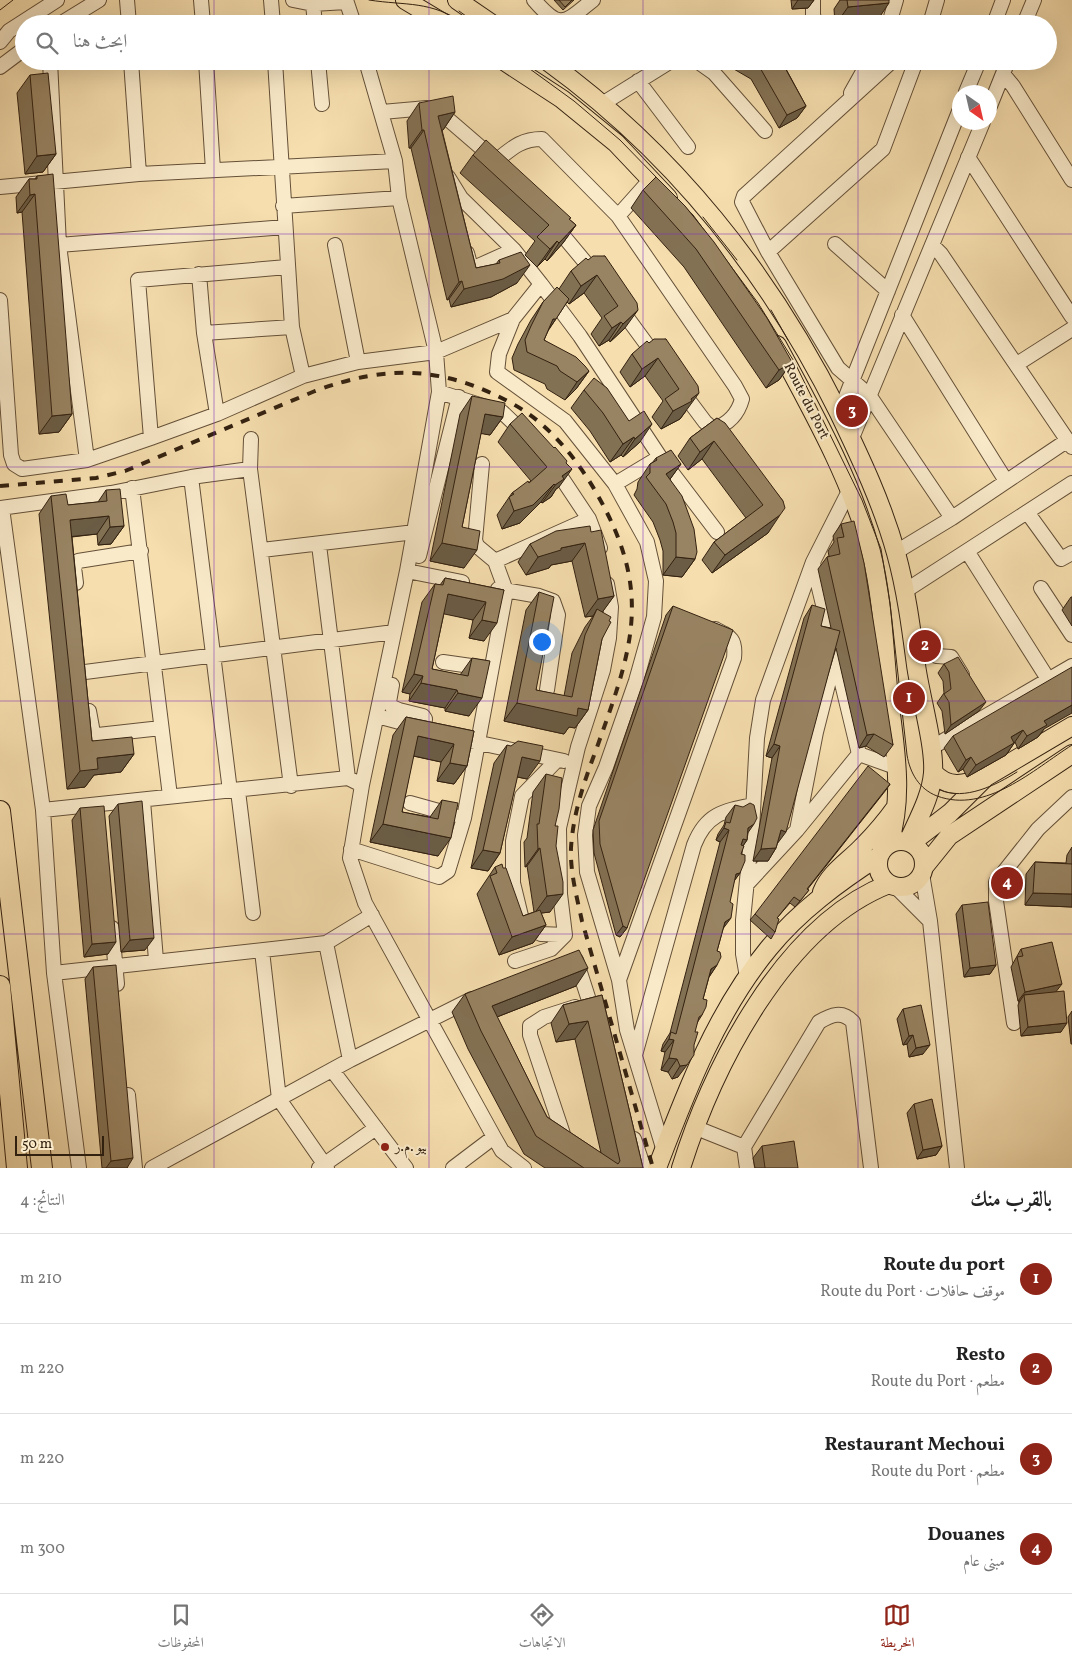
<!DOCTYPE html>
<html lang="ar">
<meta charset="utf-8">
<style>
body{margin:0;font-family:Vollkorn,Amiri,serif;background:#f2f2f2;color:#222;direction:rtl}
.compass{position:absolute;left:952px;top:85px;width:45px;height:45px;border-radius:50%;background:#fff;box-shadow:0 5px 20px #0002;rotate:146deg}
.scale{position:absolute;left:15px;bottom:12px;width:89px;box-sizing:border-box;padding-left:5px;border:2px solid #332110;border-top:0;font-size:14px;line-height:18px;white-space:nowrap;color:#332110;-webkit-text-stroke:4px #f9eaca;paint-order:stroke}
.you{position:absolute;left:541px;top:641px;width:18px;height:18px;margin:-12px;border:4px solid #fff;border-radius:50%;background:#1a73e8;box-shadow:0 0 0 8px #1a73e833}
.badge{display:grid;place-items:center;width:32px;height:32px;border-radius:50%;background:#8f2418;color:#fff;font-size:16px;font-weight:700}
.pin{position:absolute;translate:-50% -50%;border:2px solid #fff;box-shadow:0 1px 5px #0006}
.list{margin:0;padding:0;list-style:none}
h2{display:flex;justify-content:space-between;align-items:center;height:65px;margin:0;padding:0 20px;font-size:21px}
h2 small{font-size:16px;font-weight:400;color:#767676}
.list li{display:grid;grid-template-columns:32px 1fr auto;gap:15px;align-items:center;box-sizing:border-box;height:90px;padding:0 20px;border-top:1px solid #e0e0e0}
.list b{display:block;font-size:19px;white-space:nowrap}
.list p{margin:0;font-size:16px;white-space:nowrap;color:#767676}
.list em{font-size:16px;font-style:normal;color:#767676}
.icon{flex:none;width:28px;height:28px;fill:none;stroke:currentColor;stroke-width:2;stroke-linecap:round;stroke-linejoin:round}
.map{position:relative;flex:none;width:1072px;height:1168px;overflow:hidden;direction:ltr}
.search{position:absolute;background:#fff;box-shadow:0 5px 20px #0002;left:15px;right:15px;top:15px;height:55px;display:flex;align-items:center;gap:12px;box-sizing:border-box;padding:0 18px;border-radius:28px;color:#767676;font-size:19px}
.sheet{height:425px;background:#fff}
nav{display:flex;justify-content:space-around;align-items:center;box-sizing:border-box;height:70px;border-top:1px solid #e0e0e0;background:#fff;font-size:14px;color:#767676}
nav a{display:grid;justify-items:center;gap:2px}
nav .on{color:#8f2418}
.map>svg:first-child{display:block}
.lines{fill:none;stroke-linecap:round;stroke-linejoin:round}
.minor-casing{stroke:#645038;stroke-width:16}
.major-casing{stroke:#332110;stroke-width:20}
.highway-casing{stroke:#332110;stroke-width:22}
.minor{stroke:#f9eaca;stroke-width:14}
.major{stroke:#f6deae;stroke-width:18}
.highway{stroke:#f6deae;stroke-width:20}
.tram{stroke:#332110;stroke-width:1}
.rail{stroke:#332110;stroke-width:4;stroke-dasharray:9 9;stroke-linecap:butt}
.wall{fill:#837154;stroke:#332110}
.shaded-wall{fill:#6a5c45;stroke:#332110}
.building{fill:#988362;stroke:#332110}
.grid{fill:none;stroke:#7b2cbf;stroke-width:1;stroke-opacity:0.55}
.poi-dot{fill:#8f2418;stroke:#f9eaca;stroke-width:2}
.labels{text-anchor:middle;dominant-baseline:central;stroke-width:4;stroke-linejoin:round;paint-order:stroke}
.street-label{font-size:14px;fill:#332110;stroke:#f9eaca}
.poi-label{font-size:14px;fill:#332110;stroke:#f9eaca;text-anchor:start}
</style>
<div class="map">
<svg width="1072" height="1168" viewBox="0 0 1072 1168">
<rect width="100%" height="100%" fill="#f6deae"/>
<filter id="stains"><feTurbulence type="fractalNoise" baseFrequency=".004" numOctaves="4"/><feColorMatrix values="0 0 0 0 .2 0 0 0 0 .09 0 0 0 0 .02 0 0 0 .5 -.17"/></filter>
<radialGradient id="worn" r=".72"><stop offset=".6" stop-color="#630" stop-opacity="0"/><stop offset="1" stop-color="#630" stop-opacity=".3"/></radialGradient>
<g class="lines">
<defs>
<path id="minor" d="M127,0L129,24
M201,0L203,24
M271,0L273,24
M293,0L313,4L346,2
M346,0L354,24
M534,0C561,31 564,23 593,0
M813,0V15L816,24
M313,4L315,24
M60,24L99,0
M889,24L896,0
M930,24L937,0
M994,24L1003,0
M1024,24L1034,0
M0,42L9,31L57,0
M50,61L59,245L87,460
M131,61L139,174
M206,61L213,170
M275,61L292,327L303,376
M318,61L322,104
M366,61L395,161L399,198L436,352L439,392L407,571L362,785L350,858L365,903L494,1137L502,1151L524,1168
M697,61L714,73L765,131
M892,61L744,196L742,202L768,252L838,368L869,395L952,518
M0,67L24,49
M1003,74L1013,86L1072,180
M638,81L688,147
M966,92L979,61
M851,93L869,61
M602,104L671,61
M990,106L1008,61
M382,112L427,108L442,114L493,158
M968,157L1072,317
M496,161C512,148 521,139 542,139L618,216L735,386L742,399C738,414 729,424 713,429L705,422L681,390
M448,177L461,198L514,250L541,284L580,336L660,457L717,532
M0,187L139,174L395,161
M283,206L399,198
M618,216L651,179
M555,226L595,274
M835,244L888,291
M59,245L285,227
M335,245L358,362
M932,245L941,254L1072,447
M768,252L883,149L916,61
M467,253L470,264L476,267L514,250
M199,274L204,333L217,414
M0,300L11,455L14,464L22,469L87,460L151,438L217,414L303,376L358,362L436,352L513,319L541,284
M620,308L656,357
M902,315L1006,481
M513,319L499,354L497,372L565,421L615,484L647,542L656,581L654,617L636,681L606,767L589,806L585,835L587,872L619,980L627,1030L664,1151
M204,333L292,327
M1017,364L1072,329
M439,392L502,412L525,434
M839,414L960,109
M151,438L138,280L287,267
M852,438L983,122
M553,465L589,519L600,548
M250,469L291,786
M191,477L230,791
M615,484L660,457
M132,488L170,796
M0,508L111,493L191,477L250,469L251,439
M2,508L43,810L54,973L79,1168
M1027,512L1061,559L1072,553
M319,545L348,778
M262,550L415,532
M967,551L1048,679
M896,552L952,518L1068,440
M419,556L459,397
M495,561L589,519
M813,563L859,754
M407,571L462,582
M76,583L74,567L78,561L141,551
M1041,588L1072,635
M498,589L539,596L553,601L558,615L547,690
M905,591L1072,483
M914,649L937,656L951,657L962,675
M443,662L485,668
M85,672L394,632
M392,685L389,702L392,707L399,710L423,716L425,719L424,729
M89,711L93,733L98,735L161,728
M377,716L418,727
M470,741L564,761
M931,748L1072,666
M859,754L898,768
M557,760L522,796L513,841V883L521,916L528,927L541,934L565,935
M238,791L253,913
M143,801L156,960
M410,803L453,815
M43,810L348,778L362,785
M797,830L816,732L835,657
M351,849L439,877L448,871L464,818L506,591L495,561L477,546L475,540L482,464
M922,874L930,921L957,1168
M747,884L797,830L859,754
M896,887L928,919
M112,928L117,984
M326,943L350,1060
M262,951L279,1099L327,1168
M576,960L594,1016
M515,961L551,949L565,935L560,894L559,828L578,747L603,670L609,638L611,607L607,584
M54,973L326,943L372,915
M747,977L743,954V920L752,830L757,738L763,700L813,562L849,491
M619,980L734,658C736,639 731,637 715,629
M1014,1023L996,901V882L1038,829L1072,797
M635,1055L694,845C706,814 723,811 753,805
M332,1070L406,1168
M128,1095L135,1168
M694,1127L744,1147
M563,1134L530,1035V1026L544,1017L575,1007
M634,1139L644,1168
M152,1168L350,1060L472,999
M319,1168L376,1128
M453,1168L494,1137
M747,1168L744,1147L819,1022C831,1015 842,1010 853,1022L871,1168"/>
<path id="major" d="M405,0L445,24
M457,0L492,24
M504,61L562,99L616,143L668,198
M547,61C673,152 770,274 839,413C861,459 882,503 896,553C906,589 911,627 916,665C920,695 935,746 933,773C931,797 917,821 908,842
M777,345C813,412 851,479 871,552C883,599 884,650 889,698C895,749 904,795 889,844
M933,772C948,789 964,785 983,778
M878 864a23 23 0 1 1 46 0a23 23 0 1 1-46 0Z
M911,843L950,813L986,777L1072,726
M924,867L949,836L1072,754
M822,892C830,872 848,862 863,846C875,834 886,821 896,807
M657,1168C686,1092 716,1012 769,948C799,911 839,882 879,856
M681,1168C713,1066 784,925 889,884"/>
<path id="highway" d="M0,811L42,1168
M0,986L17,1168"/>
</defs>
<use href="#minor" class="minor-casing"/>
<use href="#major" class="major-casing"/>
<use href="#highway" class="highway-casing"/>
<use href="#minor" class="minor"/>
<use href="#major" class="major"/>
<use href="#highway" class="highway"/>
<path class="tram" d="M369,0C407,6 430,0 465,24
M0,10L13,0
M459,11L477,24
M519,61L574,101L620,140L693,215L758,303L795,363L862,500L881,549L890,603L907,755C910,773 919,789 937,796C986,814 1033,770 1072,745
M703,217L737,260
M771,310L788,340
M940,790C965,801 996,785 1017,772"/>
<path class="rail" d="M0,486L96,478L125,471L315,391C388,364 443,366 513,404C549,424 577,459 597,494C654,594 632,649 596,750C584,782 573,814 571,848C570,872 577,898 582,921L653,1168"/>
</g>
<path class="wall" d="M554,0H574L563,10Z
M791,0H814L808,8L792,9Z
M840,0H889L877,21L850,24H835L834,9Z
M720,61H794L786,69L806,106L797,118L779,128L751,79Z
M30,75L56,154L43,172L25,174L17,93Z
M419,103L455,112L443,130H442L476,268L496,264L499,260L517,283L491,297L451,307L449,299L447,300L411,148H409L407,121Z
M473,155L570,220L576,225L563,243L547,261L545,259L537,267L525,255L535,241L460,173Z
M37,176L72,414L59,432L39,434L22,212L17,213L16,197L29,179H35Z
M656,177L792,362L779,380L766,388L684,267L631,208L643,190Z
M605,256L625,328L610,342L609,340L599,346L591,334L602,318L584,293L569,304L567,302L548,331L544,340L589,371L576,389L565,400L547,389L545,384L514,370L512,358L518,344L531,320L543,302L559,289L571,271L588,260Z
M666,339L686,411L680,419L661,429L652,417L663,401L645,376L630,387L620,372L632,354L649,343Z
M584,390L629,421L640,442L623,457L621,455L610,462L590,431L571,408Z
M472,396L503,417L490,435L481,433L462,527L464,568L430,561L460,414Z
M717,418L783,501L768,533L712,573L702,560L714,542L746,518L702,459L688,470L678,456L690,438Z
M510,424L566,463L559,487L556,489L551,497L542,503L541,502L520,523L502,529L497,515L512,493L531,481L498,442Z
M656,458L681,464L670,479L695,559L682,577L663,575V551L660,540L653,522L634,495L637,489L638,482L650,464L652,463Z
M106,490L124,526L111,544L98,545L97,534L72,537L92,741L134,754L121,772L94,775L85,787L67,789L39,514L51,496L68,505L98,502Z
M841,524L893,745L884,757L866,746L859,748L836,648L776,848L768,861H753L772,758L766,756L804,618L812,605L821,626L831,628L818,569L827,557L829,556L828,551L834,542L833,536Z
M591,532L614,596L602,612L609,621L602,639L588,710L575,728L569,727L564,734L504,721L526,610L539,592L536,690L564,696L572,653L585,627L593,616L585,617L572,561L551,565L549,568L526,575L518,562L530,544Z
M445,578L504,590L484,641L469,638L473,620L444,613L432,669L460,675L472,658L469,716L445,711V708L409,701L410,694L402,692L422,602L435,584L440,585Z
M1071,597H1072V626L1062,610Z
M673,606L627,928L620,937L616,935L594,853L593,830L666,615Z
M944,664L979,711L945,734L942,711L937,703L944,693L943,681L938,673Z
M406,717L474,731L467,766L454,784L437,781L441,762L413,756L402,812L430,817L442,800L438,856L370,842L393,735Z
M1044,729L1038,737L1018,749L1015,742L1006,755L967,777L963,769L958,772L944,748L953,736Z
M507,745L527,779L517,777L500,853L488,871L471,868L494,763Z
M546,774L555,826L550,912L541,913L546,925L533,943L499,955L477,894L495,867L523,916L534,912L527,866L525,867L524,842L527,838L533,792Z
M890,784L807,889L809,890L795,907L790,903L777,918L775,932L771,939L750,920L755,914Z
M118,804L145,950L121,952L109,816Z
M735,805L748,833L747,840L743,846L741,854L740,873L734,881L723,929L717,951V965L709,977L703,999L702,1015L697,1023L678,1077L672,1079L668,1072L661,1070L665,1052L661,1051L663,1044L670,1033L720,842L716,840L718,834L724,825L726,817Z
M80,808L108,954L84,957L72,820Z
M1072,847V907L1025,905L1026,874L1035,862L1066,863L1067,855Z
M962,905L996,965L990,974L964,977L956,914Z
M1021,949L1056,992L1061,1032L1021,1036L1018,1005L1020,1001H1018L1011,967Z
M93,967L127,1168H102L85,979Z
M576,986L497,1017L547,1117L601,1153L575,1039L556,1042L551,1023L563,1005L602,995L643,1168H545L524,1154L468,1049L452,1012L465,994Z
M903,1009L923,1054L909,1057L907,1044L903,1045L897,1019Z
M1072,1011V1044H1071L1068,1017Z
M914,1104L942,1146L936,1155L917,1159L907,1113Z
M762,1146L798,1168H755L753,1158Z"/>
<path class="shaded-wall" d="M798,0H814L808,8L792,9Z
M889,3L877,21L850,24H836L848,7Z
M789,61H794L775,78L784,66Z
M806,106L797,118L779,128L787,115Z
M455,112L443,130L426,134L438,116Z
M422,130H424L411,148H409Z
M56,154L43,172L25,174L37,156Z
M35,194L22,212L17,213L30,195Z
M576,225L563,243L547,261L559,243Z
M557,241L545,259L537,267L550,249Z
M530,265L517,283L491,297L451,307L464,289Z
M597,275L584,293L569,304L581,286Z
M462,281L449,299L447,300L459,282Z
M638,310L625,328L610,342L623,324Z
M553,319H556L543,337Z
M621,322L609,340L599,346L612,328Z
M658,358L645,376L630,387L642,369Z
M792,362L779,380L766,388L779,370Z
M589,371L576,389L565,400L577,382Z
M699,393L680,419L661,429L673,411Z
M72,414L59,432L39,434L52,416Z
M485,414L503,417L490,435L472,432Z
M652,424L640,442L623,457L635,439Z
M634,437L621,455L610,462L623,444Z
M714,441L702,459L688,470L700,452Z
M681,464L668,482L666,474Z
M572,469L559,487L556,489L551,497L542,503L562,476Z
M554,484L541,502L520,523L502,529L514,511Z
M780,515L768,533L712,573L725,555Z
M109,516L97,534L57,538L70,520Z
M124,526L111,544L98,545L110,527Z
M442,543L477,550L464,568L430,561Z
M585,543L572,561L551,565L549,568L526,575L538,557L561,548Z
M676,557L695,559L682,577L663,575Z
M448,594L486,602L473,620L435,612Z
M614,596L601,614L597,609L593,616L585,617L598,599Z
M482,620L497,623L484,641L469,638Z
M414,674L423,676L410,694L402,692Z
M421,683L457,690L445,708L409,701Z
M458,693L482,698L469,716L445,711Z
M986,702L979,711L945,734L951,725Z
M517,703L578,708L588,710L575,728L569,727L564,734L504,721Z
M1072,705V713L1044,729L1038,737L1018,749L1027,736L1044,721Z
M1023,730L1006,755L967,777L976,765L1011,737Z
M874,734L866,746L859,748L867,735Z
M418,736L454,744L441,762L405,754Z
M774,744L780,746L772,758L766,756Z
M134,754L121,772L94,775L85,787L67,789L80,771L97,758Z
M522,757L540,761L527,779L509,775Z
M971,757L963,769L958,772L966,760Z
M450,763L467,766L454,784L437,781Z
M890,784L886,790L803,895L807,889Z
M383,824L451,838L438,856L370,842Z
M754,824L745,837L748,828Z
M724,828L729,830L720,842L716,840Z
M781,830L786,832L777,844Z
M743,839L747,840L738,853Z
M540,848L527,866L525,867L538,849Z
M776,848L768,861H753L761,849Z
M483,850L500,853L488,871L471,868Z
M740,873L731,885L736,874Z
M1033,893L1072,894V907L1025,905Z
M563,894L550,912L534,914L547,896Z
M731,918L722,930L725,922Z
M546,925L533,943L499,955L512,937Z
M623,926L627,928L620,937L616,935Z
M154,938L145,950L121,952L130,940Z
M116,942L108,954L84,957L92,944Z
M717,965L709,977L711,969Z
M996,965L990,974L964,977L970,968Z
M588,968L576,986L479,1024L492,1006Z
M1062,984L1055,993L1024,995L1020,1001H1018L1025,992Z
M588,1021L575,1039L556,1042L569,1024Z
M1067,1023L1061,1032L1021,1036L1028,1027Z
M913,1035L907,1044L903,1045L909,1036Z
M669,1039L674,1040L665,1052L661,1051Z
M930,1045L923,1054L909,1057L916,1048Z
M669,1058L677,1059L668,1072L661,1070Z
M687,1065L678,1077L672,1079L680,1066Z
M942,1146L936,1155L917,1159L923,1150Z
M133,1158L127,1168H106L111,1161Z"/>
<path class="building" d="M559,0H572L565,7Z
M847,0H889V3L848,7Z
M750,61H789L784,66L806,106L787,115L759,66Z
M48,73L56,154L37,156L30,75Z
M453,96L455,112L438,116L476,268L500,263L499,260L521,252L530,265L503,279L464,289L462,281L459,282L424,130H422L419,103Z
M486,140L571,218L569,219L576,225L559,243L557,241L550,249L537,237L549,225L473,155Z
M53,174L72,414L52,416L35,194L30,195L29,179H37V176Z
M656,177L685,206L714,242L767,318L792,362L779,370L696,249L643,190Z
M593,256H605L637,303L638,310L623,324L621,322L612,328L604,316L618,306L597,275L581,286L571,271L586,258L588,260Z
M557,287L569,299L556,319H553L544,340L576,357L585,366L589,371L577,382L560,371L557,366L527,352L525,340L531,326L543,302Z
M654,339H666L698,386L699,393L691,399L692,401L673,411L665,399L679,389L658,358L642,369L632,354L647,341L649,343Z
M594,378L607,388L629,421L644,411L652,424L635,439L634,437L623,444L603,413L584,390Z
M472,396L505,403L503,417L485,414L462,527L480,531L477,550L442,543Z
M522,413L554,448L555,447L567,461L566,463L572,469L562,476L564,479L555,485L554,484L533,505L514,511L509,497L514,494L512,493L528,481L529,483L547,467L510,424Z
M717,418L725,423L783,501L785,508L780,515L725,555L714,542L763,505L714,441L700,452L690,438Z
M671,450L681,464L666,474L682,496L694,529L697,552L695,559L676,557V533L673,522L666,504L646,477L650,473V464L657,460L656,458Z
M120,489L124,526L110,527L109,516L70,520L92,741L132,737L134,754L97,758L98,769L80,771L51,496L66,494L68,505L107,501L106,490Z
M854,521L864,563L893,745L874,734L867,735L827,557L840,554L837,538L844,537L841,524Z
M590,526L591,532L601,530L614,596L598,599L585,543L561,548V550L538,557L530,544L556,531Z
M445,578L504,590L497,623L482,620L486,602L448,594L432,669L468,676L472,658L490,661L482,698L458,693L457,690L421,683L423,676L414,674L435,584L443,585Z
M539,592L554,597L536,690L572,697L585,635L597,609L611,617L609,621L611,622L602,639L588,710L578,708L577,716L517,703Z
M812,605L825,609L821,626L840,631L786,832L781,830L776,848L761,849L780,746L774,744Z
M673,606L733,630L627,928L623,926L600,844L599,821Z
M958,657L986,702L951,725L949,702L944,694L951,689L949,672L944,664Z
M1072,667V705L1044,721L1047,725L1027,736L1023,730L1011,737L1014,743L976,765L971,757L966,760L953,736Z
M406,717L474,731L467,766L450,763L454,744L418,736L402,812L438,819L442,800L458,803L451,838L383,824Z
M518,741L543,746L540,761L522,757L500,853L483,850L507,745L511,746Z
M868,766L890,784L807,889L809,890L800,901L794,897L777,918L779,919L775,932L755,914Z
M546,774L562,778L559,809L555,826H558L556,846L563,882V894L547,896L540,848L538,849L537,824H539Z
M142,801L154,938L130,940L118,804Z
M750,803L754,805L757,818L754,824L748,828L747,840L743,839L741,845L744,846L741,854L745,855V861L740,873L736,874L730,902L733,904L731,918L725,922L717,951L720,952L721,957L717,965L711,969L703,999L707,1000L706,1007L702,1015L699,1017L695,1032H698L694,1045V1055L687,1065L680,1066L677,1059L669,1058L674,1040L669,1039L671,1032L676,1034L729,830L724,828L726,822L730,823L735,805L743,807Z
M104,806L116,942L92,944L80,808Z
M1035,862L1072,864V894L1033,893Z
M502,864L503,868H506L523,916L540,910L546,925L512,937L490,876L497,873L495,867Z
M988,902L996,965L970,968L962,905Z
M1052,942L1062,984L1025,992L1017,957L1023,956L1021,949Z
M579,950L588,968L492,1006L547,1117L618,1164L620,1161L588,1021L569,1024L563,1005L602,995L643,1168H584L536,1136L481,1031L465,994Z
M116,965L133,1158L111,1161L93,967Z
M1064,991L1067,1023L1028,1027L1024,995Z
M921,1005L930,1045L916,1048L913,1035L909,1036L903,1009Z
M932,1099L942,1146L923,1150L914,1104Z
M794,1141L798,1168H765L762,1146Z"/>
<path class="grid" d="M214,0V24M429,0V24M643,0V24M858,0V24M214,61V1168M429,61V1168M643,61V1168M858,61V1168M0,234H1072M0,467H1072M0,701H1072M0,934H1072"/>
<circle class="poi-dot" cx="385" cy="1147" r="5"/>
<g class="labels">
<g class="street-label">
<text transform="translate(806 401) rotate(63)">Route du Port</text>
</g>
<g class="poi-label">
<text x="395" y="1147">بيو .م.ر</text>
</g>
</g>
<rect width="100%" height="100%" filter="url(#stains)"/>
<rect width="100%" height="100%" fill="url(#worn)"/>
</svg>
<svg class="compass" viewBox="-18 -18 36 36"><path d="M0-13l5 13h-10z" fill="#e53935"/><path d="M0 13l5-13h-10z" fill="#767676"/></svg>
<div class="scale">50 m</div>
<div class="you"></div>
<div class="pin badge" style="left:909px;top:698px">1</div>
<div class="pin badge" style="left:925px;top:646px">2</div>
<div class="pin badge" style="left:852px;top:411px">3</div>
<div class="pin badge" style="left:1007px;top:883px">4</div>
<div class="search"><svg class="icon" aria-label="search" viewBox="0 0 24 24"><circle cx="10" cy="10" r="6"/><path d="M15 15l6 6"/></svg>ابحث هنا</div>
</div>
<section class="sheet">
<h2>بالقرب منك<small>النتائج: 4</small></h2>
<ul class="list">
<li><span class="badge">1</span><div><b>Route du port</b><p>موقف حافلات · Route du Port</p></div><em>210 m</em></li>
<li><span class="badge">2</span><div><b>Resto</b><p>مطعم · Route du Port</p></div><em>220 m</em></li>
<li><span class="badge">3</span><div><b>Restaurant Mechoui</b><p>مطعم · Route du Port</p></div><em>220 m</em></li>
<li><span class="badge">4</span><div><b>Douanes</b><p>مبنى عام</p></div><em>300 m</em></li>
</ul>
</section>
<nav>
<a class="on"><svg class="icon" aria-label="map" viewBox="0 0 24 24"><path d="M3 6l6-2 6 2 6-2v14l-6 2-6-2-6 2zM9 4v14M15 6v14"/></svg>الخريطة</a>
<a><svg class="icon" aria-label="directions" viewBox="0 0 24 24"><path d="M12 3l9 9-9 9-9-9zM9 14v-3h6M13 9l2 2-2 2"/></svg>الاتجاهات</a>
<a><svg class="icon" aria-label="saved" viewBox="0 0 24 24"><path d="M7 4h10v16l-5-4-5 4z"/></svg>المحفوظات</a>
</nav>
